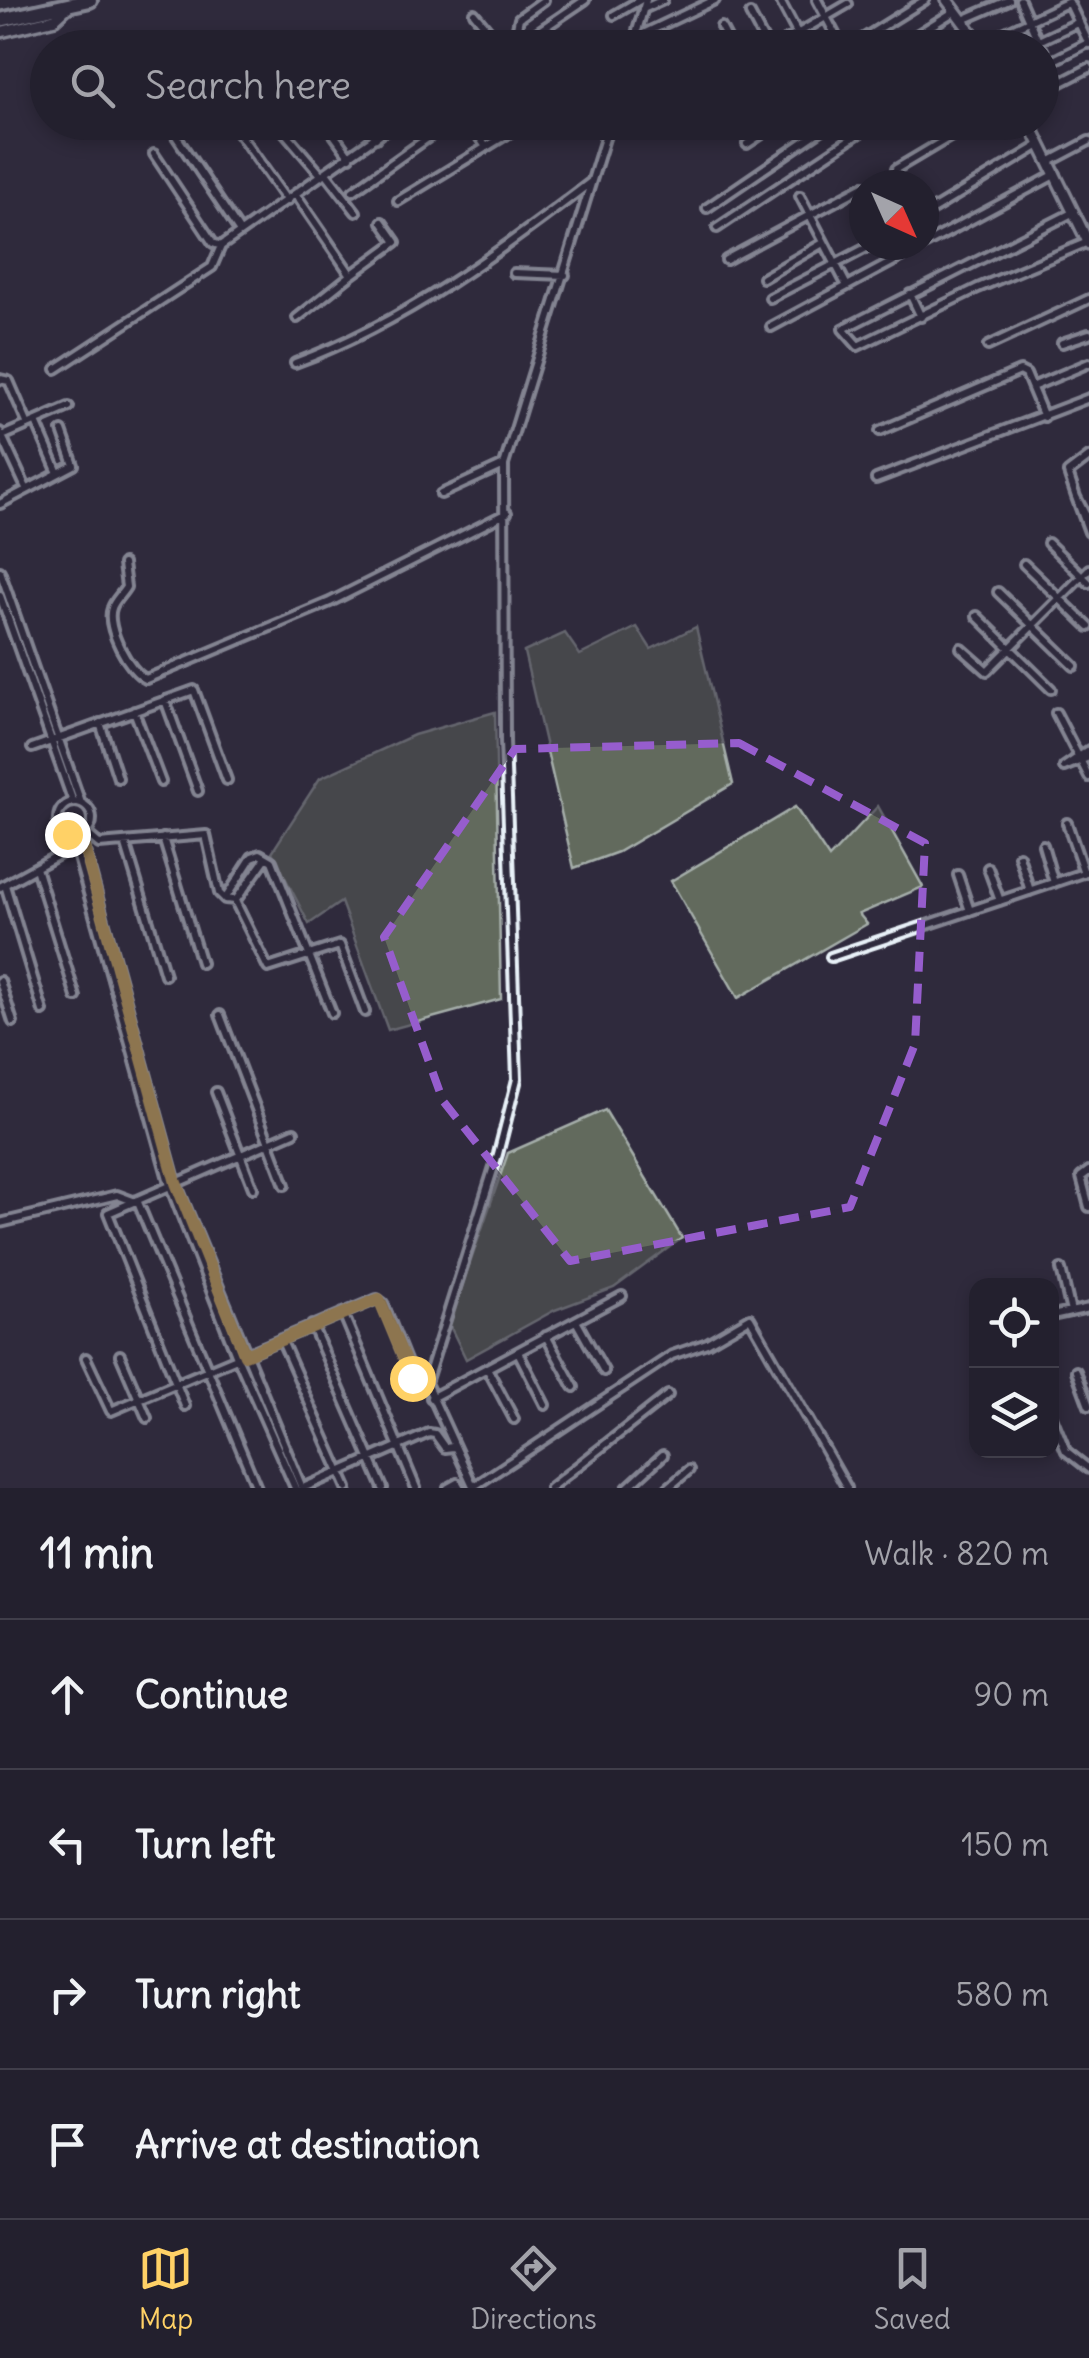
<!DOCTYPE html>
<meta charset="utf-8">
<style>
body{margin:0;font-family:Delius,sans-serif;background:#2b2836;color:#f1f3f6}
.controls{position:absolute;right:30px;bottom:30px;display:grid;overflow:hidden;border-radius:20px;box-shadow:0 5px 15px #0003}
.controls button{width:90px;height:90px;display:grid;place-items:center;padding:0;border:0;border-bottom:2px solid #403e4a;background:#23202e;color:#f1f3f6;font:50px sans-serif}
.compass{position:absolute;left:849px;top:170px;width:90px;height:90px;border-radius:50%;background:#23202e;box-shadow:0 5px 15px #0003;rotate:135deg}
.stop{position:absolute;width:30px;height:30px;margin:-22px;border:8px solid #ffd166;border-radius:50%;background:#fff}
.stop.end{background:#ffd166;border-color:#fff;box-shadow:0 2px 10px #0008}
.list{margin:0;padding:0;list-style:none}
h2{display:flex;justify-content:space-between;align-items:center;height:130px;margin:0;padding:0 40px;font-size:42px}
h2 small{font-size:32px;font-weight:400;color:#a3a3aa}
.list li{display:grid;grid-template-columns:65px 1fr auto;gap:30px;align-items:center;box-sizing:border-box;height:150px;padding:0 40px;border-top:2px solid #403e4a}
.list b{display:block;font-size:38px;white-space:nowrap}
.list em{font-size:32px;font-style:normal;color:#a3a3aa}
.icon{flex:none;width:55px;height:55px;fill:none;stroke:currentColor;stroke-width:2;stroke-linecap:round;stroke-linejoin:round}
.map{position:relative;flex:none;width:1089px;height:1488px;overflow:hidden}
.search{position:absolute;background:#23202e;box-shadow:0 5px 15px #0003;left:30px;right:30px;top:30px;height:110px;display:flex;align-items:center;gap:25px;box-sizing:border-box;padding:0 35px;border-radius:55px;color:#a3a3aa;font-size:38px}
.sheet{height:730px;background:#23202e}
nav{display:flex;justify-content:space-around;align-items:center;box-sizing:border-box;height:140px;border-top:2px solid #403e4a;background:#23202e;font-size:28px;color:#a3a3aa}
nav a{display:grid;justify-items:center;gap:5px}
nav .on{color:#ffd166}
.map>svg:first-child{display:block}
.green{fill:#626a5d;stroke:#a5aeaa;stroke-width:2.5}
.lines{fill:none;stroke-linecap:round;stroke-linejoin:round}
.street-casing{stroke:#e8f1f8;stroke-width:14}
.secondary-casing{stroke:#e8f1f8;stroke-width:16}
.highway-casing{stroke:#e8f1f8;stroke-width:20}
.street{stroke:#2f2a3d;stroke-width:6}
.secondary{stroke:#2f2a3d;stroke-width:9}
.highway{stroke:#2f2a3d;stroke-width:12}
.route{stroke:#ffd166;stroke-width:12}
.marked{fill:none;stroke:#965dcd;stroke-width:8;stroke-dasharray:20 12;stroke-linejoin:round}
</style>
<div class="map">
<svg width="1089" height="1488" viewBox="0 0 1089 1488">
<rect width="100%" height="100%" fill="#2f2a3d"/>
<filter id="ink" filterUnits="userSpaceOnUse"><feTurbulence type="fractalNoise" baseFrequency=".01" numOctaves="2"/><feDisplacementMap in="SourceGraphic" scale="20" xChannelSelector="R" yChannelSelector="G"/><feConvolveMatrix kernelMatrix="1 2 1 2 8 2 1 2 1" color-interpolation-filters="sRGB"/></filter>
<g filter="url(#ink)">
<path class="green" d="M637,627L651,649L696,627L733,784L618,852L574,868L524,652L565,633L580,655Z
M495,712L501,999L388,1030L341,902L309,924L272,852L320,778L414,735Z
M878,806L923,887L859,914L867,924L738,998L671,881L795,807L829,858Z
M605,1110L682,1238L614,1288L555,1310L466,1359L449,1324L508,1153Z"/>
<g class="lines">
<defs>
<path id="street" d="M817,0L835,34
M1020,0L1041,48
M780,1L805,48
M643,9L663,0
M474,13L502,47
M750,14L768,48
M614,15L640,0
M963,20L1009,0
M721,27L732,48
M450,33L461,48
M515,37L519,18L544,0
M635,38L715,0
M980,44L1069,2L1089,44
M560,45L561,48
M590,47L591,48
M502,48L515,37L526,40L585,0
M632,48L646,0
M773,48L848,4
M848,48L925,0
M896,48L955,11
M1024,48L1079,22
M1042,48L1059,83
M1042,66L1088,43
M1042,92L1089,68
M231,122L287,201
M276,122L322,176
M363,122L376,138
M842,122H861
M471,125L486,147
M725,125L729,122
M332,132L350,157
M176,136L240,232
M747,144L780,122
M154,154L213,243L221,246L397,122
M1051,161L1089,141
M896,169L975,122
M326,173L356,212
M353,191L450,122
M296,195L351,275L297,318
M800,196L847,286
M398,201L527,122
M707,208L833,122
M1074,212L843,329L858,346L978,288L1088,242
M924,215L1040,145
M717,228L876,122
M726,260L864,186
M514,273L565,275
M351,275L396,242L382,222
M763,278L823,243
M910,294L921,317
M770,298L872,245
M771,327L1056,174
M1062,343L1089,334
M988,346L1089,299
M295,363C406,322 498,253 591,182
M56,369L212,267L221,246
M0,379L9,381L28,425
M1032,387L1089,363
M36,422L58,473
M880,431L1020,371L1026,374L1044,417
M0,432L27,490
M0,437L69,407
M876,479L1089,398
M441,494L504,465
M1076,497L1068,473L1089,457
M0,504L74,465L62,431
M1089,522L1076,497L1089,532
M1048,543L1089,583
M123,564L126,587C122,594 114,601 112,608C105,627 129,672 146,679L330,602L507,513
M1024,564L1089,627
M0,571L81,803
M998,592L1074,666
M0,596L73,802
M977,616L1051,689
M961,648L987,671L1089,569
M165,700L198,791
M134,711L161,782
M1056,713L1089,777
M100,723L118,778
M32,748L194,690L227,780
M1089,750L1064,767L1089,757
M58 819a17 17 0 1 1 34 0a17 17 0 1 1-34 0Z
M1067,823L1084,873
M86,833L99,844L206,835L219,893L225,899
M72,836L170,1186L237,1357L295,1488
M81,836L176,1183L302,1488
M163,838L201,963
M125,842L165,975
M1043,845L1054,883
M1019,856L1030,891
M36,868L76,997
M988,868L1000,901
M958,875L970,911
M5,885L43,1011
M0,887L75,846
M225,899L252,857L260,854L272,861L332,1013
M225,899L236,900L266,858
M235,901L268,968L340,945L365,1012
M831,957L1089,871
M0,981L13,1022
M220,1015L285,1185
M216,1092L253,1188
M1089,1171L1081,1177L1089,1207
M137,1200L257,1488
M0,1223L117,1195L133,1201
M1061,1269L1071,1312
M343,1313L416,1488
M1052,1316L1089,1308
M576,1321L604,1371
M312,1325L383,1488
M546,1336L574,1387
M281,1339L347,1488
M518,1352L545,1405
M120,1355L147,1418
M86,1358L111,1411L377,1299L383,1303L413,1378
M487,1368L514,1419
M1076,1371L1089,1406
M431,1398L622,1296
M185,1406L108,1213L294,1132
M1052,1417L1066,1451L1089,1469
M473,1487L672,1355L707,1343L750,1318L847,1488
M303,1488L429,1433L435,1434L445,1448L453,1447
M448,1488L457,1483L460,1488
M474,1488L426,1383L498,1154L517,1079L505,741L504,465L610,122
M550,1488L668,1395
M627,1488L663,1455
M668,1488L689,1470"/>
<path id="secondary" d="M947,0L983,48
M0,32L55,19L69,6
M1029,122L1089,244"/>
<path id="highway" d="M0,20L90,0"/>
</defs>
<use href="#street" class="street-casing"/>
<use href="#secondary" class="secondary-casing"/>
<use href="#highway" class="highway-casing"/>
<use href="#street" class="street"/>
<use href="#secondary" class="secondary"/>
<use href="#highway" class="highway"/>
</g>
</g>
<g class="lines" filter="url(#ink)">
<path class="route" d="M67,834L81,836L176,1183L245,1355L379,1299L412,1378"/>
</g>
<path d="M0 0H1089V1488H0ZM739,743L925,843L915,1044L850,1207L570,1261L443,1101L384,937L515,749Z" fill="#2f2a3d" fill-opacity=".55" fill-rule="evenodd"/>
<path class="marked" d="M739,743L925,843L915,1044L850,1207L570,1261L443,1101L384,937L515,749Z"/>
</svg>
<div class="controls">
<button><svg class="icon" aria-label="locate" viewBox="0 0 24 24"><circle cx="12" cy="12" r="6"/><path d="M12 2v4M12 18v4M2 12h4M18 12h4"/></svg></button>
<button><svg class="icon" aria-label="layers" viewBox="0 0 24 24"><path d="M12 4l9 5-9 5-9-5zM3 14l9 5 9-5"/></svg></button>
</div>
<svg class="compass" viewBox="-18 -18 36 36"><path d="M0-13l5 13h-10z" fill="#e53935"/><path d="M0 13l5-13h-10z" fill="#a3a3aa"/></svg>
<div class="stop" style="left:412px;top:1378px"></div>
<div class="stop end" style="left:67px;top:834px"></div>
<div class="search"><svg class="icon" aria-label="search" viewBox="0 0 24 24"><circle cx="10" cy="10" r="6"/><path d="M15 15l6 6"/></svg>Search here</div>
</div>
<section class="sheet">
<h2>11 min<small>Walk · 820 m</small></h2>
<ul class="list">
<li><svg class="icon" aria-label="ahead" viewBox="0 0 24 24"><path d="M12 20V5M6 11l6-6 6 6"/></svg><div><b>Continue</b></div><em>90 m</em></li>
<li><svg class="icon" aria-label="left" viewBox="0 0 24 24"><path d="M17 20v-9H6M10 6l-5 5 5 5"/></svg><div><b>Turn left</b></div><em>150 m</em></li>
<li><svg class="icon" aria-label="right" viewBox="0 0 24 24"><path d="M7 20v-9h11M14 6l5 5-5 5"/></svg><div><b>Turn right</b></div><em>580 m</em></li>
<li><svg class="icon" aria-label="arrive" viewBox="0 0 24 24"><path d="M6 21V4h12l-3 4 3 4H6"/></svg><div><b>Arrive at destination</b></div></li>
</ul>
</section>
<nav>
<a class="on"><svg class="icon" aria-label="map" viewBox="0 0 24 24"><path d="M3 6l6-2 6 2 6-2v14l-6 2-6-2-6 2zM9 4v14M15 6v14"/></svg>Map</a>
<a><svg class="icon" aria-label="directions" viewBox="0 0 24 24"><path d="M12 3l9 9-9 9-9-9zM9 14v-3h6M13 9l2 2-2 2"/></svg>Directions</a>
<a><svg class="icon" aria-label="saved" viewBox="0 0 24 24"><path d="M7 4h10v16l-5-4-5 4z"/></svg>Saved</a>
</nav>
